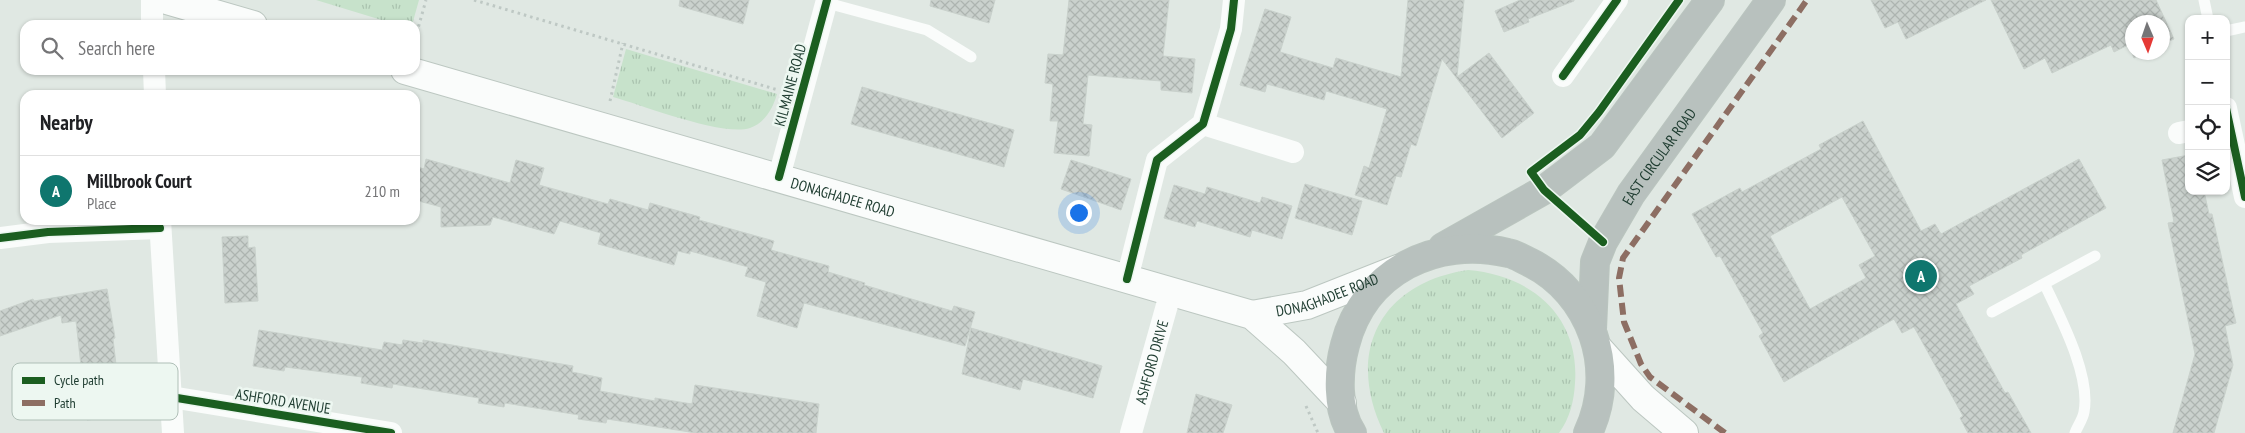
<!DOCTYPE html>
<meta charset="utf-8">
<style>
body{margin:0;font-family:"PT Sans Narrow",sans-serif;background:#f6f6f6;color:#202124}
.controls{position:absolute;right:15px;top:15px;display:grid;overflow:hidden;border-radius:10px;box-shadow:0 1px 4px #0004}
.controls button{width:45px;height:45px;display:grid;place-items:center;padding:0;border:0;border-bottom:1px solid #e0e0e0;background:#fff;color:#202124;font:25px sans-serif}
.compass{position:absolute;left:2125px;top:15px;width:45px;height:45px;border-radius:50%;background:#fff;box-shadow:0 1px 4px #0004;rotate:178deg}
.you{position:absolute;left:1078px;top:212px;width:18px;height:18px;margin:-12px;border:4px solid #fff;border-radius:50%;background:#1a73e8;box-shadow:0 0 0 8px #1a73e833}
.badge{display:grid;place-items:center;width:32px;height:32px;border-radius:50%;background:#0f766e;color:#fff;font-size:16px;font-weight:700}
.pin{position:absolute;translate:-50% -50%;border:2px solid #fff;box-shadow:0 1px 5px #0006}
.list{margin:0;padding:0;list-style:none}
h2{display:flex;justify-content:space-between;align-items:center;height:65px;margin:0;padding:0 20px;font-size:21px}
h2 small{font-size:16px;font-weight:400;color:#757577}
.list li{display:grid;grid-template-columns:32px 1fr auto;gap:15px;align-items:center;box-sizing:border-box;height:70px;padding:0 20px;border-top:1px solid #e0e0e0}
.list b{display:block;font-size:19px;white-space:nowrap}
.list p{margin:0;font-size:16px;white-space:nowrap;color:#757577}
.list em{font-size:16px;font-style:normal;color:#757577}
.icon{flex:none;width:28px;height:28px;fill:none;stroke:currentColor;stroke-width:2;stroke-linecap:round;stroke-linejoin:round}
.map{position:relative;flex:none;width:2245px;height:433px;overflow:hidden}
.search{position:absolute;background:#fff;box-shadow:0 1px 4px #0004;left:20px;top:20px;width:400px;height:55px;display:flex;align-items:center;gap:12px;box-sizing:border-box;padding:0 18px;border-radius:15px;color:#757577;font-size:19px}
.panel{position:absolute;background:#fff;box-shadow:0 1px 4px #0004;left:20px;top:90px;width:400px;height:135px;border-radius:15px}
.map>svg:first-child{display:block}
.grass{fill:url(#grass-tufts)}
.building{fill:url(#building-cross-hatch);stroke:#c9d1cc;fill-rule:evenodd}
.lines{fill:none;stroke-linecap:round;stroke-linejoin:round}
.secondary-casing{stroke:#bcc7c1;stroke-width:30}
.highway-casing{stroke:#bac5bf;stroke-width:30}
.path{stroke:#bec8c4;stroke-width:3;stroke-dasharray:2.5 4;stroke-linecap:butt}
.lane{stroke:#fafcfb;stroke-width:11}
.street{stroke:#fafcfb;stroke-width:22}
.secondary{stroke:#fafcfb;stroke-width:28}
.highway{stroke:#b8c1be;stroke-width:28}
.quiet{stroke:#8d6e63;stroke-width:6;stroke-dasharray:12 6;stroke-linecap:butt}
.cycleway-casing{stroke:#edf7f1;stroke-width:11}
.cycleway{stroke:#1b5e20;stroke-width:8}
.labels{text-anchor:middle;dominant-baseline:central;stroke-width:5;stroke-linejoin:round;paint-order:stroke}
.street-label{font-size:15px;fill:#1d3b2f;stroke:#edf7f1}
.key{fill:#edf7f1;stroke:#afbfb7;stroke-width:1}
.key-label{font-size:14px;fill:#1d3b2f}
</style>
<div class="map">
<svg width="2245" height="433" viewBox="0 0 2245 433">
<defs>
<pattern id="grass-tufts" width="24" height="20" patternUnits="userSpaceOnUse" patternTransform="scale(1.25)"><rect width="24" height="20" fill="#c7e2cb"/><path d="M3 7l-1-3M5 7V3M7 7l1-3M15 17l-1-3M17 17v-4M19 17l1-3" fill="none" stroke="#aac3af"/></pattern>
<pattern id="building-cross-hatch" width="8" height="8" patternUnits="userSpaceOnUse" patternTransform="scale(1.25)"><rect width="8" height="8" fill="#cad1cd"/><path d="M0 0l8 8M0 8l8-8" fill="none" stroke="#adb4b0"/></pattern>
</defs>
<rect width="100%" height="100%" fill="#e0e8e3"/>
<path class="grass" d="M316,0H419L412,25H398Z
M626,49L777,94C773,108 765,123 750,128C723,137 642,105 613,97Z
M1468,270C1531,275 1580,316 1575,383C1574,401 1570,418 1559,433H1384C1345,354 1379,283 1468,270Z"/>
<path class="building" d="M680,0H749L743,24L679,6Z
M931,0H995L989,23L930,6Z
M1069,0H1169L1163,56L1195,59L1192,93L1161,90V81L1088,75L1083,124L1092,125L1089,156L1054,153L1058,121H1050L1053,84L1045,83L1048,54L1063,55Z
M1408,0H1464L1457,77L1489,53L1534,113L1502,138L1442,59L1416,146L1411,144L1401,177L1396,176L1387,205L1355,195L1364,166L1369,168L1387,109L1326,91L1324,100L1267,84L1265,92L1240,85L1265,9L1291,17L1280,52L1333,68L1336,58L1401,77Z
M1520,0H1574V1L1528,19L1529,22L1504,32L1495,11Z
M1871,0H1986L1906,39L1898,22L1885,28Z
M1991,0H2156L2174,39L2162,44V22H2132V52H2146L2134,58L2128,45L2114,52L2111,45L2052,73L2045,58L2024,69Z
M862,87L1014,130L1004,167L851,124Z
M1863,121L1921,231L1935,224L1941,234L2079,159L2106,208L2021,255L2022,258L1969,286L1974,294L1956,304L2005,393L2008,392L2031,433H1968L1960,418L1963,416L1914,327L1902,333L1894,319L1784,382L1759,336L1763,333L1720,256L1716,257L1692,214L1740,188L1742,192L1821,149L1819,145ZM1842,197L1875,256L1859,265L1866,278L1810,309L1770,236Z
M2189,155V191H2204L2209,214H2212L2236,323L2225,326L2233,365L2214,433H2173L2195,354L2168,223L2174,222L2162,160Z
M426,159L510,183L516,160L544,168L539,185L608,204L610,199L648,210L650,203L700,217L699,220L774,241L771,250L829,266L828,272L865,283L864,285L952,311L954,306L975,312L965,346L804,303L797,328L757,316L766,282L745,276L748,267L690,251V254L678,251L674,265L598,244L601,233L560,221L554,234L493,217L490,225L441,227V207L415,200V166L424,169Z
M1071,160L1131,179L1121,210L1061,189Z
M1305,184L1362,201L1352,235L1295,218Z
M1174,185L1205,194L1207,187L1260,203L1262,197L1292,206L1282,239L1252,230L1250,237L1197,221L1195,227L1164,218Z
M248,236V248L255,247L258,301L225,303L222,237Z
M107,289L115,338L113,339L122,416L87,420L76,321L62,323L61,315L0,336V311L33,299L34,301Z
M971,328L1102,366L1093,398L1023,379L1020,390L962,374Z
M259,330L382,350L384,342L402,345L403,340L423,343V340L573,366L572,372L602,378L600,391L655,401V398L692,404L695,385L819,404L816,433H696L607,419L606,423L578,419L579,415L505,403L504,407L478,403L479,398L393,384L392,388L361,383L362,377L285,367L284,371L253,366Z
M1196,394L1232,405L1223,433H1187Z"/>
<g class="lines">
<defs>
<g id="secondary">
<path d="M167,0L253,25"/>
<path id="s2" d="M405,70L1252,315L1294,352L1342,403"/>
<path id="s3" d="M1252,315L1307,305L1398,269"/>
<path d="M1598,348L1643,398L1684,433"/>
</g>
<g id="highway">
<path d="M1443,247L1544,190L1602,146L1710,0"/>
<path id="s4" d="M1592,329L1595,262L1603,242L1631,194L1771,0"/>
<path d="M1352,433C1336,409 1338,371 1345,345C1364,271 1436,236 1508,253C1515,254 1522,259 1529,262C1592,293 1618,370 1588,433"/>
</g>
</defs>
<use href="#secondary" class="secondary-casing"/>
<use href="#highway" class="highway-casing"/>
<path class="path" d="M474,0L778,90
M415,39L426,0
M610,101L623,43
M1306,406L1318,433"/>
<path class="lane" d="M2204,0L2208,19
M827,3L927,30L971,57
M2226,31L2245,27
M2045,285C2060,317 2091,375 2084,412C2083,419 2077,427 2075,433
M1992,312L2095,256"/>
<g class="street">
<path d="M152,0V25"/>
<path d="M154,70L155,95"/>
<path d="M1563,76L1617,0"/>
<path d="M2226,108L2245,197"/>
<path d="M1203,124L1293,152"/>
<path d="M2179,133L2189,131"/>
<path d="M779,177L827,0"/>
<path d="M160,220L173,433"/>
<path d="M0,238L48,232L160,228"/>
<path d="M1127,279L1157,160L1203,124L1231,29L1234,0"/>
<path d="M171,397L391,433"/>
<path id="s1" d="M1131,433L1171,291"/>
</g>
<use href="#secondary" class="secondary"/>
<use href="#highway" class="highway"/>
<path class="quiet" d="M1725,433L1650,377L1641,364L1624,322L1619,278L1623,258L1807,0"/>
<defs>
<path id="cycleway" d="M1563,76L1617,0
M2226,108L2245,197
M779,177L827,0
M0,238L48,232L160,228
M1603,242L1544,190L1531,172L1580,135L1599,112L1679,0
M1127,279L1157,160L1203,124L1231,29L1234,0
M171,397L391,433"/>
</defs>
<use href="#cycleway" class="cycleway-casing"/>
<use href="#cycleway" class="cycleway"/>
</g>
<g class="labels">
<g class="street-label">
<text transform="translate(790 85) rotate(-75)">KILMAINE ROAD</text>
<text stroke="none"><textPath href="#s4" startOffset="191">EAST CIRCULAR ROAD</textPath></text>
<text stroke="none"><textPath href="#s2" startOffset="456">DONAGHADEE ROAD</textPath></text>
<text stroke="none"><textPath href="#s3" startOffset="78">DONAGHADEE ROAD</textPath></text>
<text stroke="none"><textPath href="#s1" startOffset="74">ASHFORD DRIVE</textPath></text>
<text transform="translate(283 401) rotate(9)">ASHFORD AVENUE</text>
</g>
</g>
<rect x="12" y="363" width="166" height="57" rx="8" class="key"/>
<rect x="22" y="377" width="23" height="7" fill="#1b5e20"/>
<rect x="22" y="400" width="23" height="6" fill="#8d6e63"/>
<g class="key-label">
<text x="54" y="385">Cycle path</text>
<text x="54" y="408">Path</text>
</g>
</svg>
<div class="controls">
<button>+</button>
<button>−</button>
<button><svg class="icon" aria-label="locate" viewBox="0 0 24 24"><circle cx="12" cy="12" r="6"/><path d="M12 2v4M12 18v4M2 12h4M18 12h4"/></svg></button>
<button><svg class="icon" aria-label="layers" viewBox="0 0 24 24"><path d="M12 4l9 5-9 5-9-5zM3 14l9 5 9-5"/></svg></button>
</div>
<svg class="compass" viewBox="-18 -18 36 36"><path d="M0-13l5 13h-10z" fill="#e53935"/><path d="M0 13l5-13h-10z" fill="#757577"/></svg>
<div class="you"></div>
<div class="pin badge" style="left:1921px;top:276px">A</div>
<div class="search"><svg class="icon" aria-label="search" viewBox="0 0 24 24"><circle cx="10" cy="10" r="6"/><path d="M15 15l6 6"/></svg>Search here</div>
<section class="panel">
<h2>Nearby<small></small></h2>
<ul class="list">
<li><span class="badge">A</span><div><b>Millbrook Court</b><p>Place</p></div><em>210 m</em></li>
</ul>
</section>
</div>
